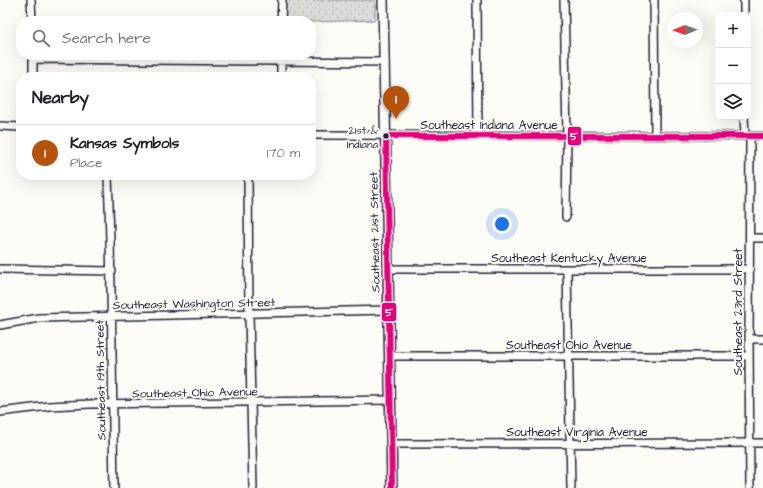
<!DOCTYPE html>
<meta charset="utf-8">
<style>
body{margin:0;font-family:"Architects Daughter",sans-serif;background:#f2f2f2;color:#202124}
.controls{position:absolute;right:12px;top:12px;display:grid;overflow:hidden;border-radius:8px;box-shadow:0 4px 16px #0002}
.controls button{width:36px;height:36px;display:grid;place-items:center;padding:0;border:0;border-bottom:1px solid #e0e0e0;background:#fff;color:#202124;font:20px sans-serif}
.compass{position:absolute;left:667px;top:12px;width:36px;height:36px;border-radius:50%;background:#fff;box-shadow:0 4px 16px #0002;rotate:269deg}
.you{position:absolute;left:502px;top:224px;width:14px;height:14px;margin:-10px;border:3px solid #fff;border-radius:50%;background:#1a73e8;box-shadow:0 0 0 6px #1a73e833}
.badge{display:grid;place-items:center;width:26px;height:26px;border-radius:50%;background:#b45309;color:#fff;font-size:13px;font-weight:700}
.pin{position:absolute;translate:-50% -33px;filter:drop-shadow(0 1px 2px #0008)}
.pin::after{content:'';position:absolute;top:21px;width:14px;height:12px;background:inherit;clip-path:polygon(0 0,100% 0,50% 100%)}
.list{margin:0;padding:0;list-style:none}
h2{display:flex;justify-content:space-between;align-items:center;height:52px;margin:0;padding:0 16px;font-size:17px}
h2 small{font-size:13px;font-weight:400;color:#757577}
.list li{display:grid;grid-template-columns:26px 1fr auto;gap:12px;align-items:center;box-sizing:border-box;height:56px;padding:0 16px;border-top:1px solid #e0e0e0}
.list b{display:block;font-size:15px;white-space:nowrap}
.list p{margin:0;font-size:13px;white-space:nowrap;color:#757577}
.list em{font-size:13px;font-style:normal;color:#757577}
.icon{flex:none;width:22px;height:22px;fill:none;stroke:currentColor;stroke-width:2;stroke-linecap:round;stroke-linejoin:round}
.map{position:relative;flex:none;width:763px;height:488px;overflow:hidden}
.search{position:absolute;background:#fff;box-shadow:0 4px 16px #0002;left:16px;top:16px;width:300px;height:44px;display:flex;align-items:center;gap:10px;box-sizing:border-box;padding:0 14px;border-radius:16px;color:#757577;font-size:15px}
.panel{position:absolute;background:#fff;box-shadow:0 4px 16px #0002;left:16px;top:72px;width:300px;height:108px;border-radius:16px}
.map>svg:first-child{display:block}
.park{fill:url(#park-dots);stroke:#807f8b}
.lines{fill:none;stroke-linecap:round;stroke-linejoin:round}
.minor-casing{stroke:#22223b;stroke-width:10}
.major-casing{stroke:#22223b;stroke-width:12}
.minor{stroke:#fdfcf7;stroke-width:7}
.major{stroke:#fdfcf7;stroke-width:9}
.bus-1-casing{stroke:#fdfcf7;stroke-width:9}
.bus-1{stroke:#e5007d;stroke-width:6}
.bus-dot{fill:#22223b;stroke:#fdfcf7;stroke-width:1.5}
.labels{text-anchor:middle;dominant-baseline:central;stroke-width:4;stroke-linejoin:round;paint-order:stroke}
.bus-label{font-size:11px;fill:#22223b;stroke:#fdfcf7;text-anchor:end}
.street-label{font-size:12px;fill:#22223b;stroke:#fdfcf7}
.line-badge{stroke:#fdfcf7;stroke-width:1.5}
.badge-label{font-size:11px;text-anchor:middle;font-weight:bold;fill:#fff}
</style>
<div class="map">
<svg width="763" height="488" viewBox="0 0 763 488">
<defs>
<pattern id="park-dots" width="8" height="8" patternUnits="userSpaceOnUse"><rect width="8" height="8" fill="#dddcdb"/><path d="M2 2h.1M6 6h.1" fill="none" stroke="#bdbcbd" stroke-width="1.8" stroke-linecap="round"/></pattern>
</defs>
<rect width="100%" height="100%" fill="#fdfcf7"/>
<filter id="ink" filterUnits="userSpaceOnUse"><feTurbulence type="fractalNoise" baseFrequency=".025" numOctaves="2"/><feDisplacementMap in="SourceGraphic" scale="8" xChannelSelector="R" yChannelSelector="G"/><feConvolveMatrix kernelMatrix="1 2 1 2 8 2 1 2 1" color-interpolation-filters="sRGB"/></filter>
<g filter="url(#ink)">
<path class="park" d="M285,0H375V20L311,22V21H285Z"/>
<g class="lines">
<defs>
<path id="minor" d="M31,0L32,21
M477,0L478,136
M564,0L567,136L566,217
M654,0L655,136
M744,0V15
M281,21L282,0
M33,55V77
M33,59L385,62
M281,77V55
M744,117L745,136
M0,126L21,127
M311,135L763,136
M750,136L749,339L750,488
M108,175C112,279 112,384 114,488
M248,175L249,314L253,488
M750,238H763
M0,269L112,271
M388,269H749
M567,269L571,488
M0,325L39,318L389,310
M749,339H763
M389,356H749
M0,412L49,406L90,404L390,400
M391,444L763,443"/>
<path id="major" d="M383,0L392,488"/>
</defs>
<use href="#minor" class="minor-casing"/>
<use href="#major" class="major-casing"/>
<use href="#minor" class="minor"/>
<use href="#major" class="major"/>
<defs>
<path id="bus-1" d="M386,136H763
M386,136L392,488"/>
</defs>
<use href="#bus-1" class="bus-1-casing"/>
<use href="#bus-1" class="bus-1"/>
</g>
</g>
<circle class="bus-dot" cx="386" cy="136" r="3.5"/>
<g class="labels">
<g class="bus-label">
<text x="378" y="130">21st &amp;<tspan x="378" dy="14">Indiana</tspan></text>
</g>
<g class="street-label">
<text x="489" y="125">Southeast Indiana Avenue</text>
<text transform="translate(375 232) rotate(-91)">Southeast 21st Street</text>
<text x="569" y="258">Southeast Kentucky Avenue</text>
<text transform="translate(194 304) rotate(-1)">Southeast Washington Street</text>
<text transform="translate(738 312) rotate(-90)">Southeast 23rd Street</text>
<text x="569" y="345">Southeast Ohio Avenue</text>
<text transform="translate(101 380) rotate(-91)">Southeast 19th Street</text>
<text transform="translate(195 393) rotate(-1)">Southeast Ohio Avenue</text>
<text x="577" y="432">Southeast Virginia Avenue</text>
</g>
</g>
<g class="line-badge">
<rect x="567" y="126" width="15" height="20" rx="4" fill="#e5007d"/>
<rect x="381" y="302" width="16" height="20" rx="4" fill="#e5007d"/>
</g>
<g class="badge-label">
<text x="574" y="140">5</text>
<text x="389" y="316">5</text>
</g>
</svg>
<div class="controls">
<button>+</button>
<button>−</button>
<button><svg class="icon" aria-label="layers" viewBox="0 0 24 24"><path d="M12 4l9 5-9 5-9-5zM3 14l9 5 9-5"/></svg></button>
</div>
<svg class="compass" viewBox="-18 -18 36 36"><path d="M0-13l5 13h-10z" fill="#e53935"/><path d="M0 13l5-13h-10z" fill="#757577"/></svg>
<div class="you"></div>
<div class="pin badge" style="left:396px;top:119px">1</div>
<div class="search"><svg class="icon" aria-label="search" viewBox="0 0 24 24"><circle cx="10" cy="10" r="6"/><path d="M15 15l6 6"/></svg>Search here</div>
<section class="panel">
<h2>Nearby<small></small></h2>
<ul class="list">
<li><span class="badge">1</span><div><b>Kansas Symbols</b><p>Place</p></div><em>170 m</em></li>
</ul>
</section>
</div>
